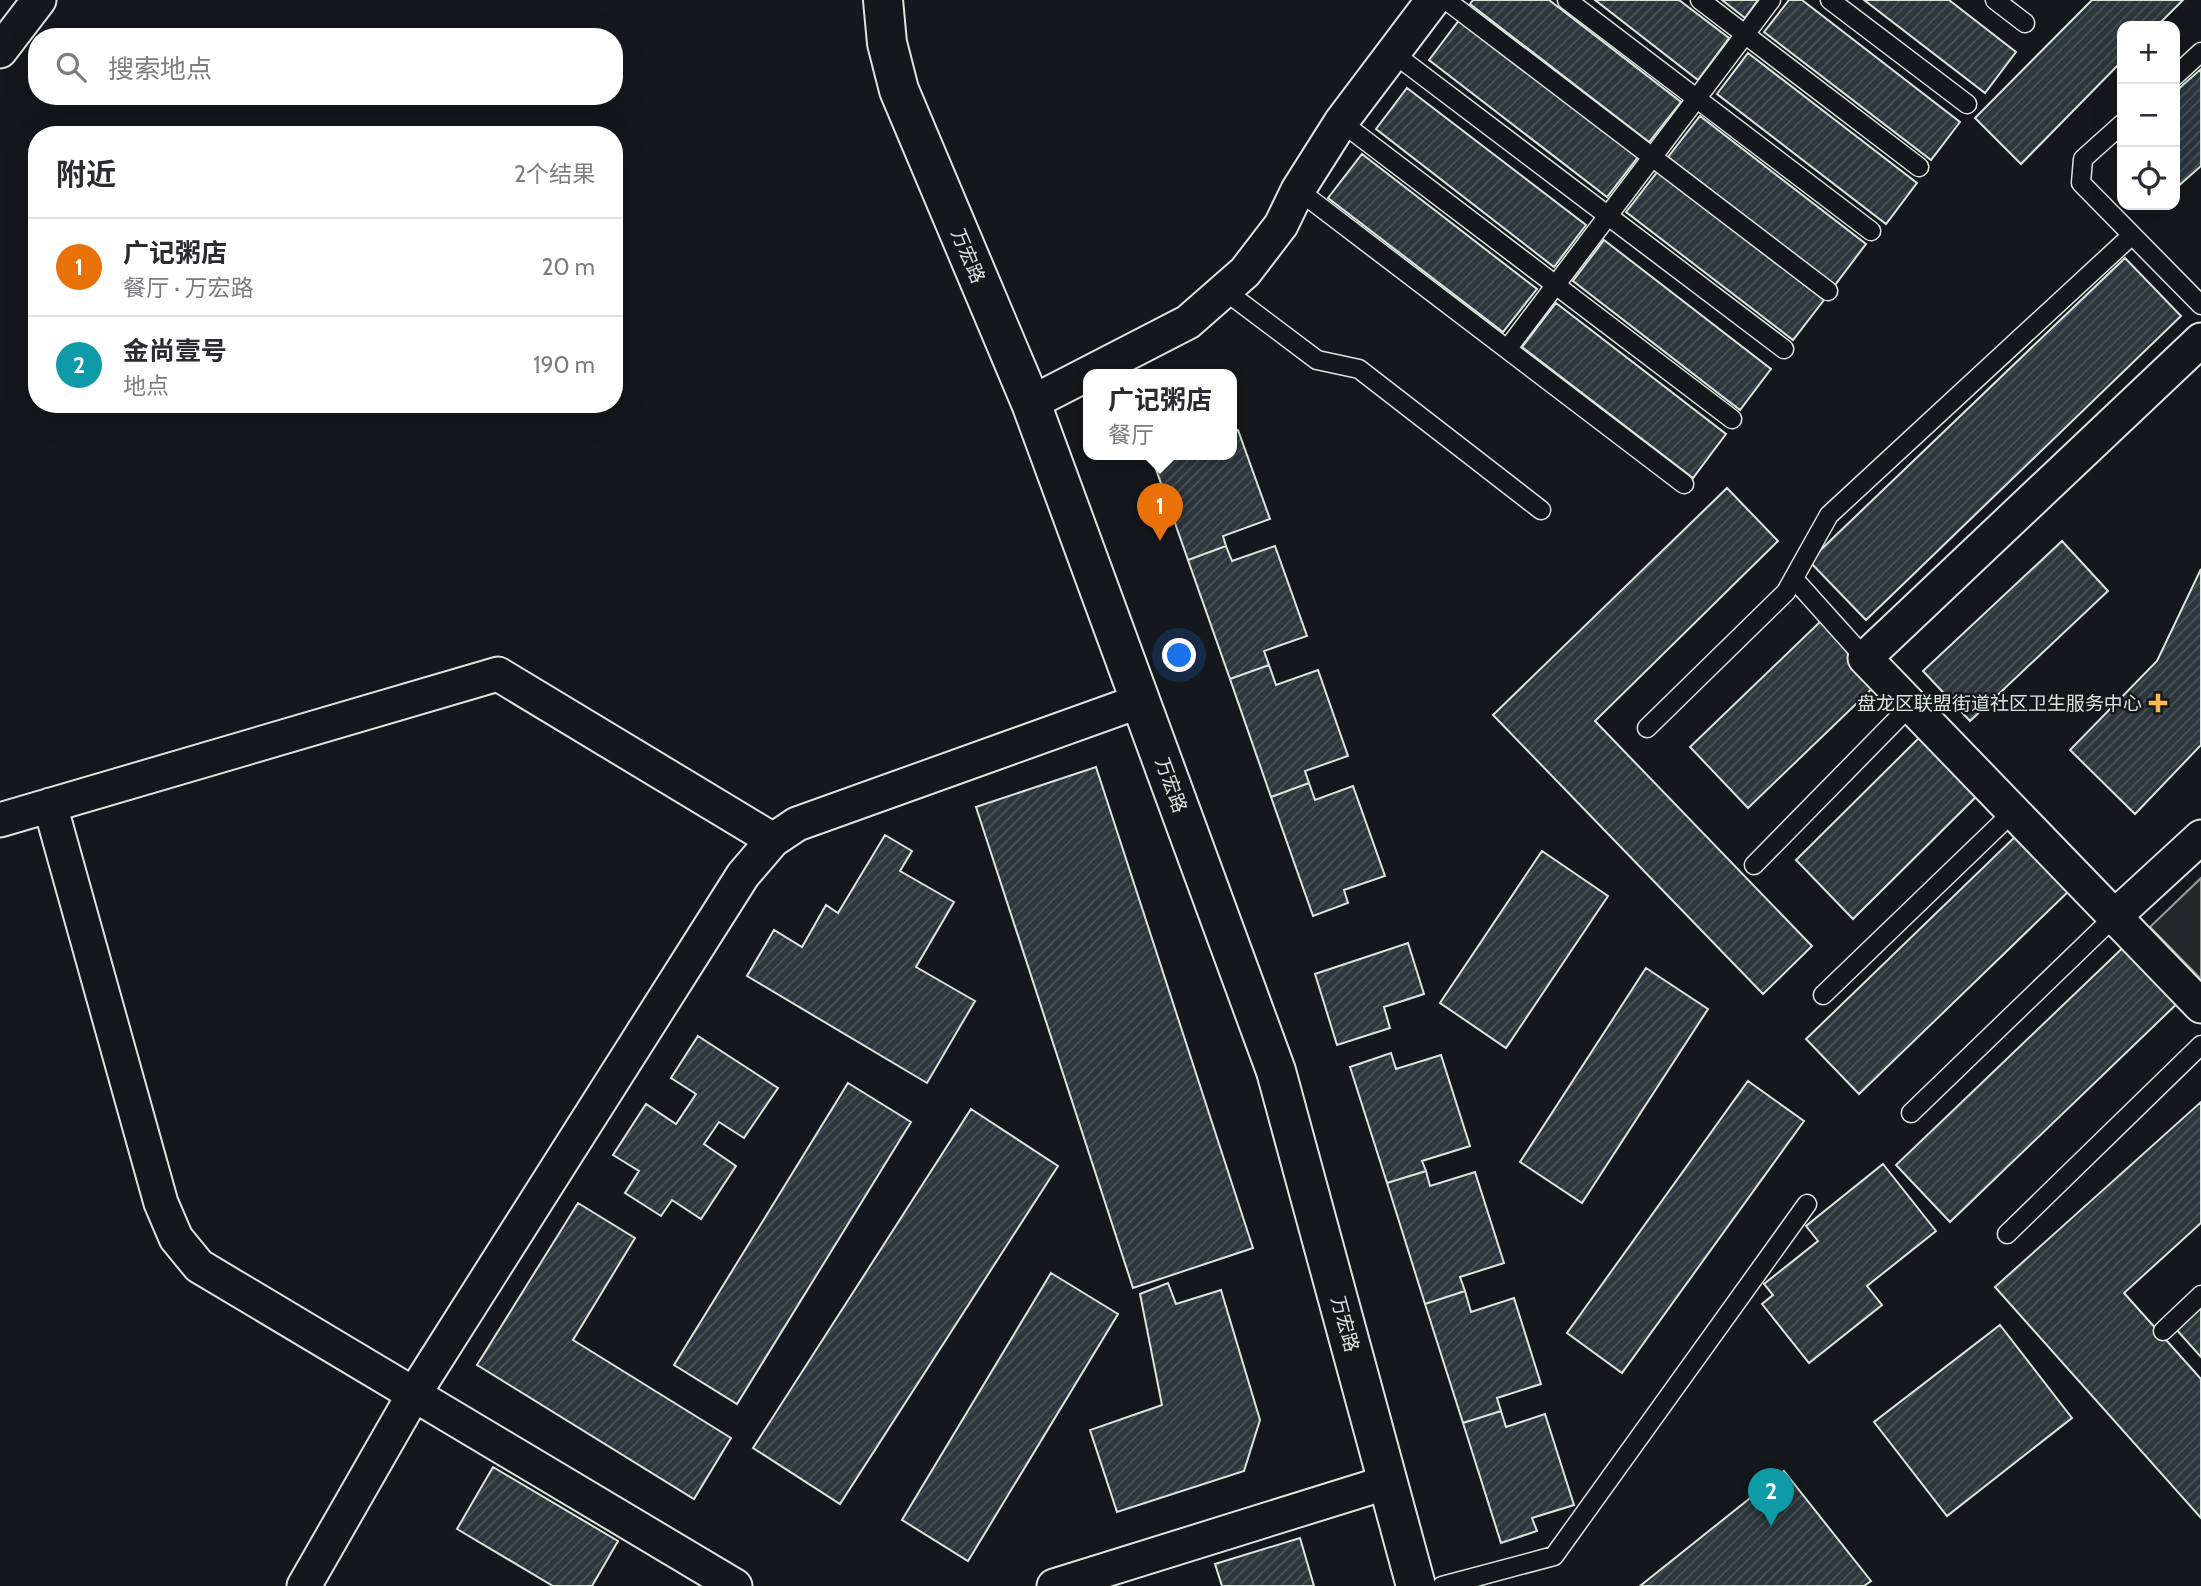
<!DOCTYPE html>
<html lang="zh">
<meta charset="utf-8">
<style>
body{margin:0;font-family:Cabin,"Noto Sans SC",sans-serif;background:#f2f2f3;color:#2b2b33}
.controls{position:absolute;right:21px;top:21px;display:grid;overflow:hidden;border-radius:14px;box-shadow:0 7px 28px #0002}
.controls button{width:63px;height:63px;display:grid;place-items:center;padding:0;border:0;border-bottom:2px solid #e1e1e2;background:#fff;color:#2b2b33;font:35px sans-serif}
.you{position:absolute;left:1180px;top:656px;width:24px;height:24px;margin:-18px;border:5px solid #fff;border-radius:50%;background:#1a73e8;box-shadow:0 0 0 10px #1a73e833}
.badge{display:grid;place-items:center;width:46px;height:46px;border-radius:50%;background:#8a6a3f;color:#fff;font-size:23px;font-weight:700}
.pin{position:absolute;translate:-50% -58px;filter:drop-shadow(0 2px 4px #0008)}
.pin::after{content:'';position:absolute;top:37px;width:24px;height:21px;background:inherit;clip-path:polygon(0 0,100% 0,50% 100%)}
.popup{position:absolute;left:1083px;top:369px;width:154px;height:91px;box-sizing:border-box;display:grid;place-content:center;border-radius:14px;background:#fff;filter:drop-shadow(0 2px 5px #0005);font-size:23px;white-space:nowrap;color:#7c7c81}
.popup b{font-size:26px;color:#2b2b33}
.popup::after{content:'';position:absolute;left:50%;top:100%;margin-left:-14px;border:14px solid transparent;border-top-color:#fff}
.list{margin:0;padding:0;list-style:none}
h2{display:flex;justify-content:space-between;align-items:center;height:91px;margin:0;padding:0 28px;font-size:30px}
h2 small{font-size:23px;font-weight:400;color:#7c7c81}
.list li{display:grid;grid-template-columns:46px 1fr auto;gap:21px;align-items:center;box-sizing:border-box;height:98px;padding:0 28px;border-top:2px solid #e1e1e2}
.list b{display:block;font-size:26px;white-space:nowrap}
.list p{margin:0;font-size:23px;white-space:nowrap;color:#7c7c81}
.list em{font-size:23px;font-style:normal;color:#7c7c81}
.icon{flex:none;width:38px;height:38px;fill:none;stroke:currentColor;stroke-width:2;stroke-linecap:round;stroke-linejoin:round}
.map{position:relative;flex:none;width:2201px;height:1586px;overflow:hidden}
.search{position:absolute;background:#fff;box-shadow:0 7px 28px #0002;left:28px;top:28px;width:595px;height:77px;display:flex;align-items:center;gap:18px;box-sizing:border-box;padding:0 24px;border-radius:28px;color:#7c7c81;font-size:26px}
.panel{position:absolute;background:#fff;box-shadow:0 7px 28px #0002;left:28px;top:126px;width:595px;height:287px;border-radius:28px}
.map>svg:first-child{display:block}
.parking{fill:#24282b;stroke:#939e99;stroke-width:2}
.building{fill:url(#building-hatch);stroke:#d8e6dc;stroke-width:2}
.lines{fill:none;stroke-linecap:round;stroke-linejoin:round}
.lane-casing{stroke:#d8e6dc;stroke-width:21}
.street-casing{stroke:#d8e6dc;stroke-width:37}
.secondary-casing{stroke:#d8e6dc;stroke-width:42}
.lane{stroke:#14181c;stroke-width:18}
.street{stroke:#14181c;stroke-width:33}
.secondary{stroke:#14181c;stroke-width:38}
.poi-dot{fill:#ffb74d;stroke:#14181c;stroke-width:2.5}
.labels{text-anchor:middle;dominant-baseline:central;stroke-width:5;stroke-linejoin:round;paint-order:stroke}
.street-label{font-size:19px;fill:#d8e6dc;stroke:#14181c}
.poi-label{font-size:19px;fill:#d8e6dc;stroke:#14181c;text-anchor:end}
</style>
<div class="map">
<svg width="2201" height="1586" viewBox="0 0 2201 1586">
<defs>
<pattern id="building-hatch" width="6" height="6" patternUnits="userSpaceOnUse" patternTransform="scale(1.75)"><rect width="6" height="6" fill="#2c363c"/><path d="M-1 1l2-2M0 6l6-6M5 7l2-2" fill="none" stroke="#4a5358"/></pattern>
</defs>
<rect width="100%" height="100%" fill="#14181c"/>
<path class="parking" d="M2201,878V979L2150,927Z"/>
<path class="building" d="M1473,0H1549L1681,102L1649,142L1470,4Z
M1595,0H1679L1729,38L1698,80Z
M1722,0H1758L1745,18Z
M1789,0H1802L1960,122L1931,160L1764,32Z
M1864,0H1949L2016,52L1985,93Z
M2092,0H2183L2157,26H2122V61L2021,164L1975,118Z
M1460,19L1638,157L1607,197L1429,60Z
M1748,53L1917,183L1886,224L1717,94Z
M2201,69V166L2175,189V92Z
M1407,88L1586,225L1554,267L1376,129Z
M1700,116L1866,244L1835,285L1668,157Z
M1362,154L1537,289L1503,332L1328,198Z
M1658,171L1824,300L1793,340L1626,212Z
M1604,240L1771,369L1740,410L1573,281Z
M2125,258L2181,316L1866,620L1809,561Z
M1556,303L1726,434L1693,478L1522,347Z
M1238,430L1270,519L1223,536L1226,546L1188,560L1151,455H1232V432Z
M1727,488L1778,541L1595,721L1812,946L1763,994L1493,715Z
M2062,541L2108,591L1970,721L1923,671Z
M1226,546L1232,561L1275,546L1307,636L1264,651L1269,665L1230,679L1188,560Z
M2201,569V745L2135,814L2070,750L2157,661Z
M1822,620L1880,681L1748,808L1690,747Z
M1269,665L1276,685L1318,670L1348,756L1305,771L1309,783L1271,797L1230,679Z
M1927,730L1985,788L1853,919L1796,860Z
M1096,767L1253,1248L1133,1288L976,807Z
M1309,783L1315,800L1353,786L1385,876L1344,890L1348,903L1313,916L1271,797Z
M2019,833L2072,888L1859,1094L1806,1039Z
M885,835L912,851L900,871L954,902L916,967L975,1001L927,1083L747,976L774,930L802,947L826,905L838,913Z
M1542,851L1608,896L1506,1048L1440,1003Z
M2131,940L2185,996L1950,1222L1896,1165Z
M1408,943L1424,994L1384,1007L1390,1028L1337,1045L1315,974Z
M1646,968L1708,1009L1582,1203L1520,1162Z
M698,1036L778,1088L744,1138L719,1122L704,1144L736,1166L701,1219L672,1200L661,1216L625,1193L639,1171L613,1155L646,1104L676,1124L696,1094L671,1078Z
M1391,1053L1396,1069L1441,1055L1470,1146L1422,1161L1426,1171L1387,1183L1350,1067Z
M1748,1081L1804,1121L1622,1373L1567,1333Z
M848,1083L911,1122L737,1404L674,1365Z
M2201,1102V1223L2124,1293L2201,1379V1518L1995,1287Z
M971,1109L1058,1166L840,1504L753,1448Z
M1883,1164L1936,1231L1867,1286L1882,1305L1809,1363L1762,1304L1773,1295L1764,1284L1818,1241L1806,1226Z
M1426,1171L1430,1186L1475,1172L1504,1263L1460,1277L1465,1291L1425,1304L1387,1183Z
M578,1203L635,1238L573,1340L731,1438L694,1499L477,1365Z
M1051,1273L1118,1314L968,1561L902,1520Z
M1168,1283L1176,1304L1221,1290L1260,1420L1244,1471L1117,1512L1090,1430L1162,1405L1140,1294Z
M1465,1291L1471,1312L1514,1298L1541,1384L1497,1398L1501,1411L1463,1423L1425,1304Z
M2201,1304V1357L2175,1328Z
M2000,1325L2072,1418L1947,1516L1874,1422Z
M1501,1411L1506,1427L1545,1414L1574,1505L1532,1518L1537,1531L1501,1543L1463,1423Z
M493,1467L618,1541L592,1586H553L457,1529Z
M1784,1471L1871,1581L1864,1586H1640Z
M1300,1538L1314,1586H1222L1215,1564Z"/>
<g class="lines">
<defs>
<path id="lane" d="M1446,0L1828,291
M1567,0L1871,231
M1700,0L1919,167
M1830,0L1967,104
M1995,0L2025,23
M1393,53L1784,349
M2175,76L2201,52
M1341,122L1732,419
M2122,124L2083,159L2081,183L2201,305
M1298,190L1684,484
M1224,290L1317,360L1359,369L1541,510
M1508,348L1771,0
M1795,580L1865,658
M1647,728L1786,592L1829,515L2131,236
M1754,865L1911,705
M1823,995L2013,812
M1911,1113L2114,917
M2007,1234L2201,1045
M2163,1331L2201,1295
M1442,1586L1554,1556L1807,1204"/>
<path id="street" d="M0,51L39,0
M2201,340L1865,658L2201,1006
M1031,403L1188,322L1245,272L1281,225L1298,190L1341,122L1433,0
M50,805L161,1203L176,1238L199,1266L735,1586
M0,820L498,674L773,840
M2114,917L2201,837
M304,1586L414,1394L743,875L773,840L797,824L1140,701
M1054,1586L1388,1482"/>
<path id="secondary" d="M883,0L887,43L899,90L1031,403L1276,1071L1416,1586"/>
</defs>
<use href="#lane" class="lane-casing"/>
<use href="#street" class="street-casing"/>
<use href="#secondary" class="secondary-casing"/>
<use href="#lane" class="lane"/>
<use href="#street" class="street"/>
<use href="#secondary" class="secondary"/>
</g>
<path class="poi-dot" d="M2154.5 692.5h7v7h7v7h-7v7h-7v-7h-7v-7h7z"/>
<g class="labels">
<g class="street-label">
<text transform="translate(968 256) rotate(67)">万宏路</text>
<text transform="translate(1171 785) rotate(70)">万宏路</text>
<text transform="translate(1345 1324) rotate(75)">万宏路</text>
</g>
<g class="poi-label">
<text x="2142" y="703">盘龙区联盟街道社区卫生服务中心</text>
</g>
</g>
</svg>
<div class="controls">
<button>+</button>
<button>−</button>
<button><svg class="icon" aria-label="locate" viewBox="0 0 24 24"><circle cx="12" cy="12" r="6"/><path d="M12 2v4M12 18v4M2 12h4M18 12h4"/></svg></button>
</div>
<div class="you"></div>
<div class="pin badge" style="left:1160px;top:541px;background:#e8710a">1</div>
<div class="popup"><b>广记粥店</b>餐厅</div>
<div class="pin badge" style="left:1771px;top:1526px;background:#0f9aa8">2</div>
<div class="search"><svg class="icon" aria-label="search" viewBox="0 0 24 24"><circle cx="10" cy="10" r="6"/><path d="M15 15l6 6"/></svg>搜索地点</div>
<section class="panel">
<h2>附近<small>2个结果</small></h2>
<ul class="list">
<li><span class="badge" style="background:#e8710a">1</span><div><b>广记粥店</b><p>餐厅 · 万宏路</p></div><em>20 m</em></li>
<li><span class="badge" style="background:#0f9aa8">2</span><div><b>金尚壹号</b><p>地点</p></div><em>190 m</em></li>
</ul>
</section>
</div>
